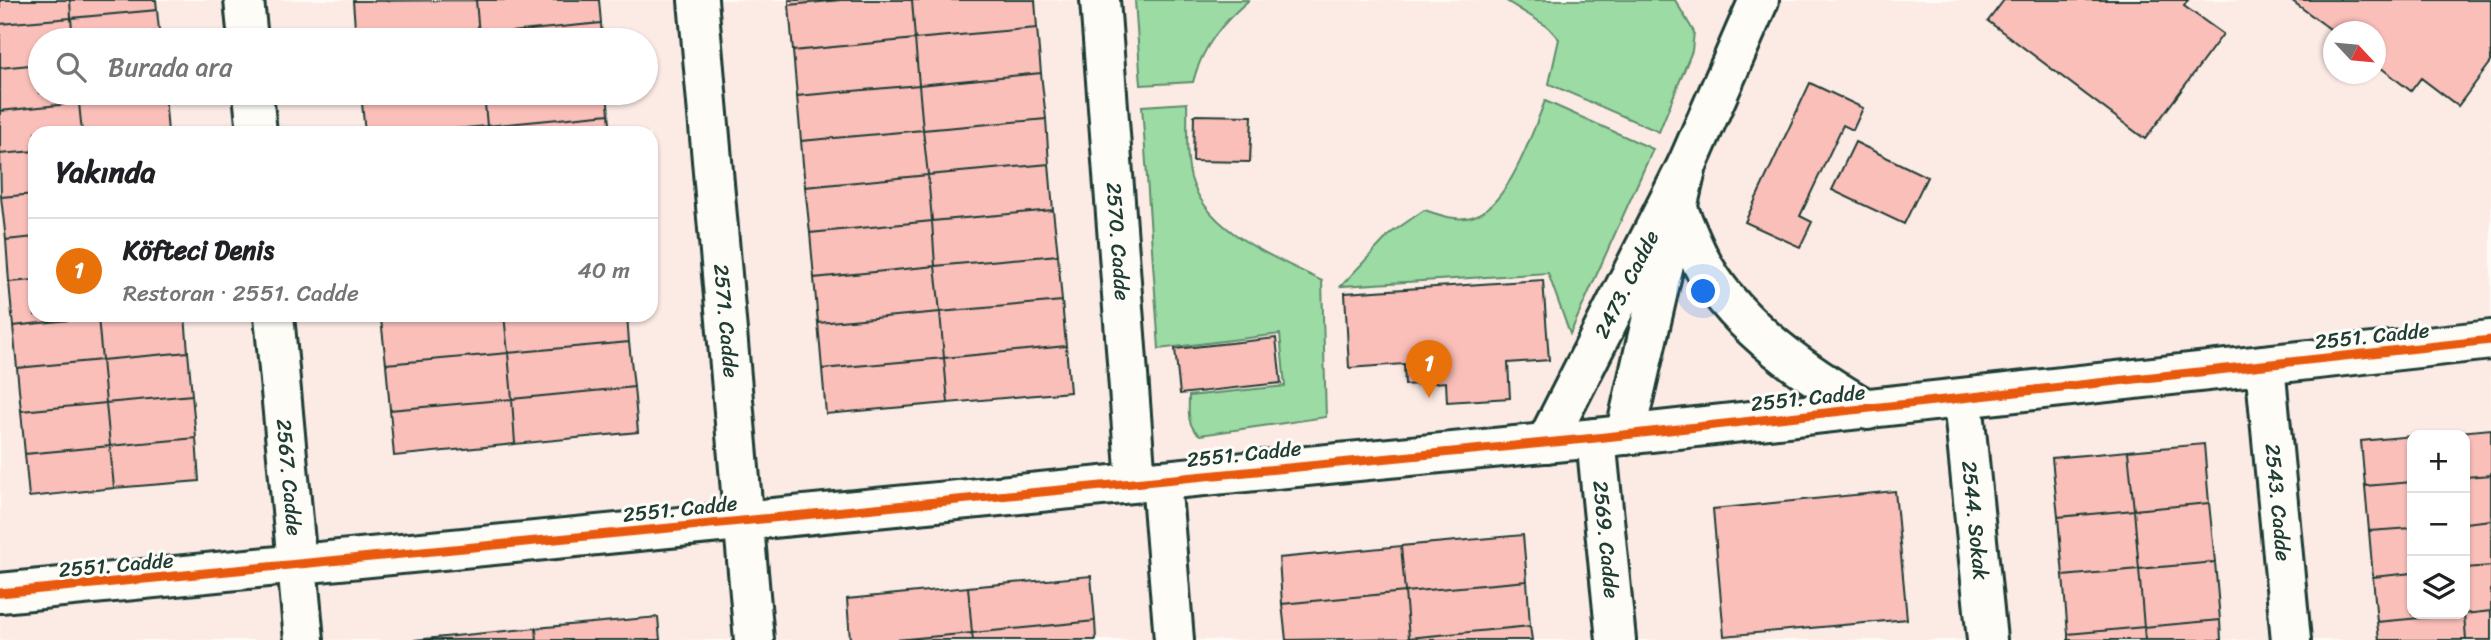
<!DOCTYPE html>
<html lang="tr">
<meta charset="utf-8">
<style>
body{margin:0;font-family:Sriracha,sans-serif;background:#f2f2f2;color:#202124}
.controls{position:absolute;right:21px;bottom:21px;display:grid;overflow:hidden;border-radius:14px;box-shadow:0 2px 5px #0004}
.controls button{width:63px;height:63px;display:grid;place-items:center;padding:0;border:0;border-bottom:2px solid #e0e0e0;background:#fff;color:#202124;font:35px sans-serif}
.compass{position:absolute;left:2323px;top:21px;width:63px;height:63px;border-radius:50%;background:#fff;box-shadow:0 2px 5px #0004;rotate:116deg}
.you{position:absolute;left:1704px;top:292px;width:24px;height:24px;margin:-18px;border:5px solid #fff;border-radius:50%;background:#1a73e8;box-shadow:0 0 0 10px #1a73e833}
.badge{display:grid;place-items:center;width:46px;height:46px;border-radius:50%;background:#1a73e8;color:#fff;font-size:23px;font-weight:700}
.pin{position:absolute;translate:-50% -58px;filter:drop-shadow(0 2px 4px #0008)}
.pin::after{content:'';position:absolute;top:37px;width:24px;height:21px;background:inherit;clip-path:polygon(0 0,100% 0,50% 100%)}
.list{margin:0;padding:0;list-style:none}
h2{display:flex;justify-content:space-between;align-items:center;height:91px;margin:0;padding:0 28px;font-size:30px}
h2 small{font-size:23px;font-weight:400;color:#757577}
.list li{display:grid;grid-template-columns:46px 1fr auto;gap:21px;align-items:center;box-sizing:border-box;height:105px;padding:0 28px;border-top:2px solid #e0e0e0}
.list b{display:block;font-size:26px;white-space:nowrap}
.list p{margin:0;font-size:23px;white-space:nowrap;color:#757577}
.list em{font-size:23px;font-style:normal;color:#757577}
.icon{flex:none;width:38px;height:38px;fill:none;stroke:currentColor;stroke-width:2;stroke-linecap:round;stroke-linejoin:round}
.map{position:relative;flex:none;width:2491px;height:640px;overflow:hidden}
.search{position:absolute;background:#fff;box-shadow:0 2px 5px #0004;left:28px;top:28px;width:630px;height:77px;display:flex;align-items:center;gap:18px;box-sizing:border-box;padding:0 24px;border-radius:38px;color:#757577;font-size:26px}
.panel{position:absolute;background:#fff;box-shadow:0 2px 5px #0004;left:28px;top:126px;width:630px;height:196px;border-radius:21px}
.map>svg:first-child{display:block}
.built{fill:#fceae5;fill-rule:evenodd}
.green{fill:#9cdba3;stroke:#5e8c6c;stroke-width:2}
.building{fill:#fbbfba;stroke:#1f3d34;stroke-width:2}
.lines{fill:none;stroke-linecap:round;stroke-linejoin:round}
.street-casing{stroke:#1f3d34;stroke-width:44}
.secondary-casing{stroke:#1f3d34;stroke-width:44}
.street{stroke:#fdfcf7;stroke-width:38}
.secondary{stroke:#fdfcf7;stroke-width:38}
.cycleway-casing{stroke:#fdfcf7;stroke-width:13}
.cycleway{stroke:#e8590c;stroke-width:9}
.labels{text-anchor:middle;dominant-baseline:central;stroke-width:6;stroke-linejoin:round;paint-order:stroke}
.street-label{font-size:21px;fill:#1f3d34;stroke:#fdfcf7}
</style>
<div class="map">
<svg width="2491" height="640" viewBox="0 0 2491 640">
<rect width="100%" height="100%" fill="#fdfcf7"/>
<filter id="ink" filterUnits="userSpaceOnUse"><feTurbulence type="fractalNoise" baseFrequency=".0143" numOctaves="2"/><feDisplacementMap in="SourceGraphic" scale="14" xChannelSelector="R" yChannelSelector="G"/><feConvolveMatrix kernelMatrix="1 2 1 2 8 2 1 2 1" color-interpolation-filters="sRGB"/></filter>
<g filter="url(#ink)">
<path class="built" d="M0,0H2491V640H0ZM2334,32H2376V74H2334ZM40,40H646V93H40ZM35,133H651V315H35ZM2412,435H2465V614H2412Z"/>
<path class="green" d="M1135,0H1249C1222,23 1202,47 1193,82L1141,85Z
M1505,0H1675L1694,32L1692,51L1659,132L1549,84L1559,39L1548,27Z
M1545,101L1653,149L1570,334L1548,273L1341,286L1391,233L1424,210C1438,214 1451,220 1466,218C1506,215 1532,133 1545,101Z
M1187,103C1188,126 1185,155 1191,178C1207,233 1276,257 1322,281L1326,417L1200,435C1186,426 1189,411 1189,396L1285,386L1280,334L1159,349L1142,106Z"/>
<path class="building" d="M0,0H70L71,18L0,24Z
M70,0H156L157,10L71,18Z
M476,0H599L601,23L479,35Z
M476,0L479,35L419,40H356L353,1Z
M789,0H841L789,5Z
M841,0H912L915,39L793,51L789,5Z
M912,0H1035L1037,28L915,39Z
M2004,0H2188L2184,6L2223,34L2145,139L1988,21Z
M2291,0H2491V62L2458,106L2421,78L2411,91L2376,64V32H2334Z
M157,10L160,40H73L71,18Z
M71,18L73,40H40V64L0,68V24Z
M601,23L602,40H480L479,35Z
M1037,28L1041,73L919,85L915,39Z
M479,35L480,40H419Z
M915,39L919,85L797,96L793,51Z
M40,64V93H78L79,103L0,111V68Z
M1041,73L1046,119L923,130L919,85Z
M1810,83L1863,108L1853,130L1843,125L1800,216L1812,222L1800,247L1745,222Z
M919,85L923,130L801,141L797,96Z
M78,93H165V95L79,103Z
M361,93H484L487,126L411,133H365Z
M484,93H607L609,114L487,126Z
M165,95L168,133H82L79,103Z
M79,103L82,133H35V151L0,154V111Z
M609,114L611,133H488L487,126Z
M1194,115L1252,116L1250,162L1193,161Z
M1046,119L1049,164L928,175L923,130Z
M487,126L488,133H411Z
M923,130L928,175L805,187L801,141Z
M1855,142L1927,177L1904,224L1832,190Z
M35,151V194L1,197L0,154Z
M1049,164L1053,210L932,221L928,175Z
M928,175L932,221L810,233L805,187Z
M35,194V237L6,240L1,197Z
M1053,210L1058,255L935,266L932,221Z
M932,221L935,266L814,278L810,233Z
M35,237V280L9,282L6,240Z
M1058,255L1062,301L940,312L935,266Z
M935,266L940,312L818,323L814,278Z
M35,280V315L98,317L13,326L9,282Z
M1543,280L1549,360L1508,363L1510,398L1447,402L1446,382L1405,385L1404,364L1349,368L1345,293Z
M1062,301L1066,346L944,358L940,312Z
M940,312L944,358L822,369L818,323Z
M124,315H185L188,352L102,360L98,317Z
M381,315H425L381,319Z
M425,315H504L508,353L386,364L381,319Z
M504,315H627L629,342L508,353Z
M98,317L102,360L17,368L13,326Z
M1276,338L1281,383L1180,394L1175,349Z
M629,342L634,387L512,399L508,353Z
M1066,346L1070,392L948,403L944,358Z
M188,352L192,395L106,403L102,360Z
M508,353L512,399L390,410L386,364Z
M944,358L948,403L826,414L822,369Z
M102,360L106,403L21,411L17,368Z
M634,387L638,432L515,444L512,399Z
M192,395L196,438L110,446L106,403Z
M512,399L515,444L394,456L390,410Z
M106,403L110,446L25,454L21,411Z
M2491,429V475L2465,477V435L2448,433Z
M2412,436V482L2365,486L2361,441Z
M196,438L199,481L114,488L110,446Z
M2204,444L2209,503L2134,510L2128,451Z
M110,446L114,488L29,497L25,454Z
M2128,451L2134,510L2058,517L2052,458Z
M2491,475V520L2465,523V477Z
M2412,482V528L2369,531L2365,486Z
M1895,491L1907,619L1724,636L1713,509Z
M2209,503L2215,562L2139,569L2134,510Z
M2134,510L2139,569L2063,576L2058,517Z
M2491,520V566L2465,568V523Z
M2412,528V573L2373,577L2369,531Z
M1523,535L1527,581L1405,592L1401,546Z
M1401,546L1405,592L1282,604L1279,558Z
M2215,562L2220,620L2144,627L2139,569Z
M2491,566V611L2465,614V568Z
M2139,569L2144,627L2068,634L2063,576Z
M2412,573V614H2463L2377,622L2373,577Z
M1091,576L1095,621L972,633L968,587Z
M1527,581L1530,626L1409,638L1405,592Z
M968,587L972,633L895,640H850L847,599Z
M1405,592L1409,638L1286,640L1282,604Z
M2491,611V640H2466L2464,614Z
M2464,614L2466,640H2379L2377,622Z
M658,617L660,640H537L536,628Z
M2220,620L2221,640H2145L2144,627Z
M1095,621L1096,640H973L972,633Z
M1530,626L1532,640H1409V638Z
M2144,627L2145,640H2068V634Z
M536,628L537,640H414Z
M972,633L973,640H895Z"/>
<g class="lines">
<defs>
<g id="street">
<path id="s1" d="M1963,400L1987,640"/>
</g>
<g id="secondary">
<path d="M244,0L248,40"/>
<path id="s2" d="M698,0L754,640"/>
<path id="s3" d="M1100,0L1136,482"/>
<path d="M253,93L257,133"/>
<path d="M1687,165L1759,0"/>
<path d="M1678,209C1686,229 1694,250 1705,269C1741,330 1808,375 1868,410"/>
<path id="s4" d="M274,315L304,640"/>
<path id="s5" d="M2265,365L2291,640"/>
<path id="s6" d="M1596,438L1616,640"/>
<path id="s7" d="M1546,443L1687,165L1625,435"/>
<path d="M1161,480L1174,640"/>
<path d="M0,593L1596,438L2491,340"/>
</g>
</defs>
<use href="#street" class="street-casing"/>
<use href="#secondary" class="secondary-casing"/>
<use href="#street" class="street"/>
<use href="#secondary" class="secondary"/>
<defs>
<path id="cycleway" d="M0,593L1596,438L2491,340"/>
</defs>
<use href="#cycleway" class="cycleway-casing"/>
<use href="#cycleway" class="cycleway"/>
</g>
</g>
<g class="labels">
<g class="street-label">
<text stroke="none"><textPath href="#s3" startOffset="242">2570. Cadde</textPath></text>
<text stroke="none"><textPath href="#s7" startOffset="178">2473. Cadde</textPath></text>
<text stroke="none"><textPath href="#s2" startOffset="322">2571. Cadde</textPath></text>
<text transform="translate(2372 336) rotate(-6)">2551. Cadde</text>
<text transform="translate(1808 398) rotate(-6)">2551. Cadde</text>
<text transform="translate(1244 454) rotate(-6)">2551. Cadde</text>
<text stroke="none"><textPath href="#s4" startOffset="163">2567. Cadde</textPath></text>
<text stroke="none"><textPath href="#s5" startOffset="138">2543. Cadde</textPath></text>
<text transform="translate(680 509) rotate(-6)">2551. Cadde</text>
<text stroke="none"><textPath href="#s1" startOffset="121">2544. Sokak</textPath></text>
<text stroke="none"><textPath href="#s6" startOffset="102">2569. Cadde</textPath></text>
<text transform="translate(116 565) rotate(-5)">2551. Cadde</text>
</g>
</g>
</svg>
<div class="controls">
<button>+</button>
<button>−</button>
<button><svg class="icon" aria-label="layers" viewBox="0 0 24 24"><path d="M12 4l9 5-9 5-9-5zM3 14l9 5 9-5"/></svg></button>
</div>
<svg class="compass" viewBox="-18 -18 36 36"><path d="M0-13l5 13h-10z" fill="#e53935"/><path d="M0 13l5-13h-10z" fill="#757577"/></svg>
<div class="you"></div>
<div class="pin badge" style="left:1429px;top:398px;background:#e8710a">1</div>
<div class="search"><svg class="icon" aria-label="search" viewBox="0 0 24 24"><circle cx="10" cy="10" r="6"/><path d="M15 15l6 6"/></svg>Burada ara</div>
<section class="panel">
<h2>Yakında<small></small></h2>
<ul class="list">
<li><span class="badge" style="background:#e8710a">1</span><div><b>Köfteci Denis</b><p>Restoran · 2551. Cadde</p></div><em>40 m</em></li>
</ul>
</section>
</div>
